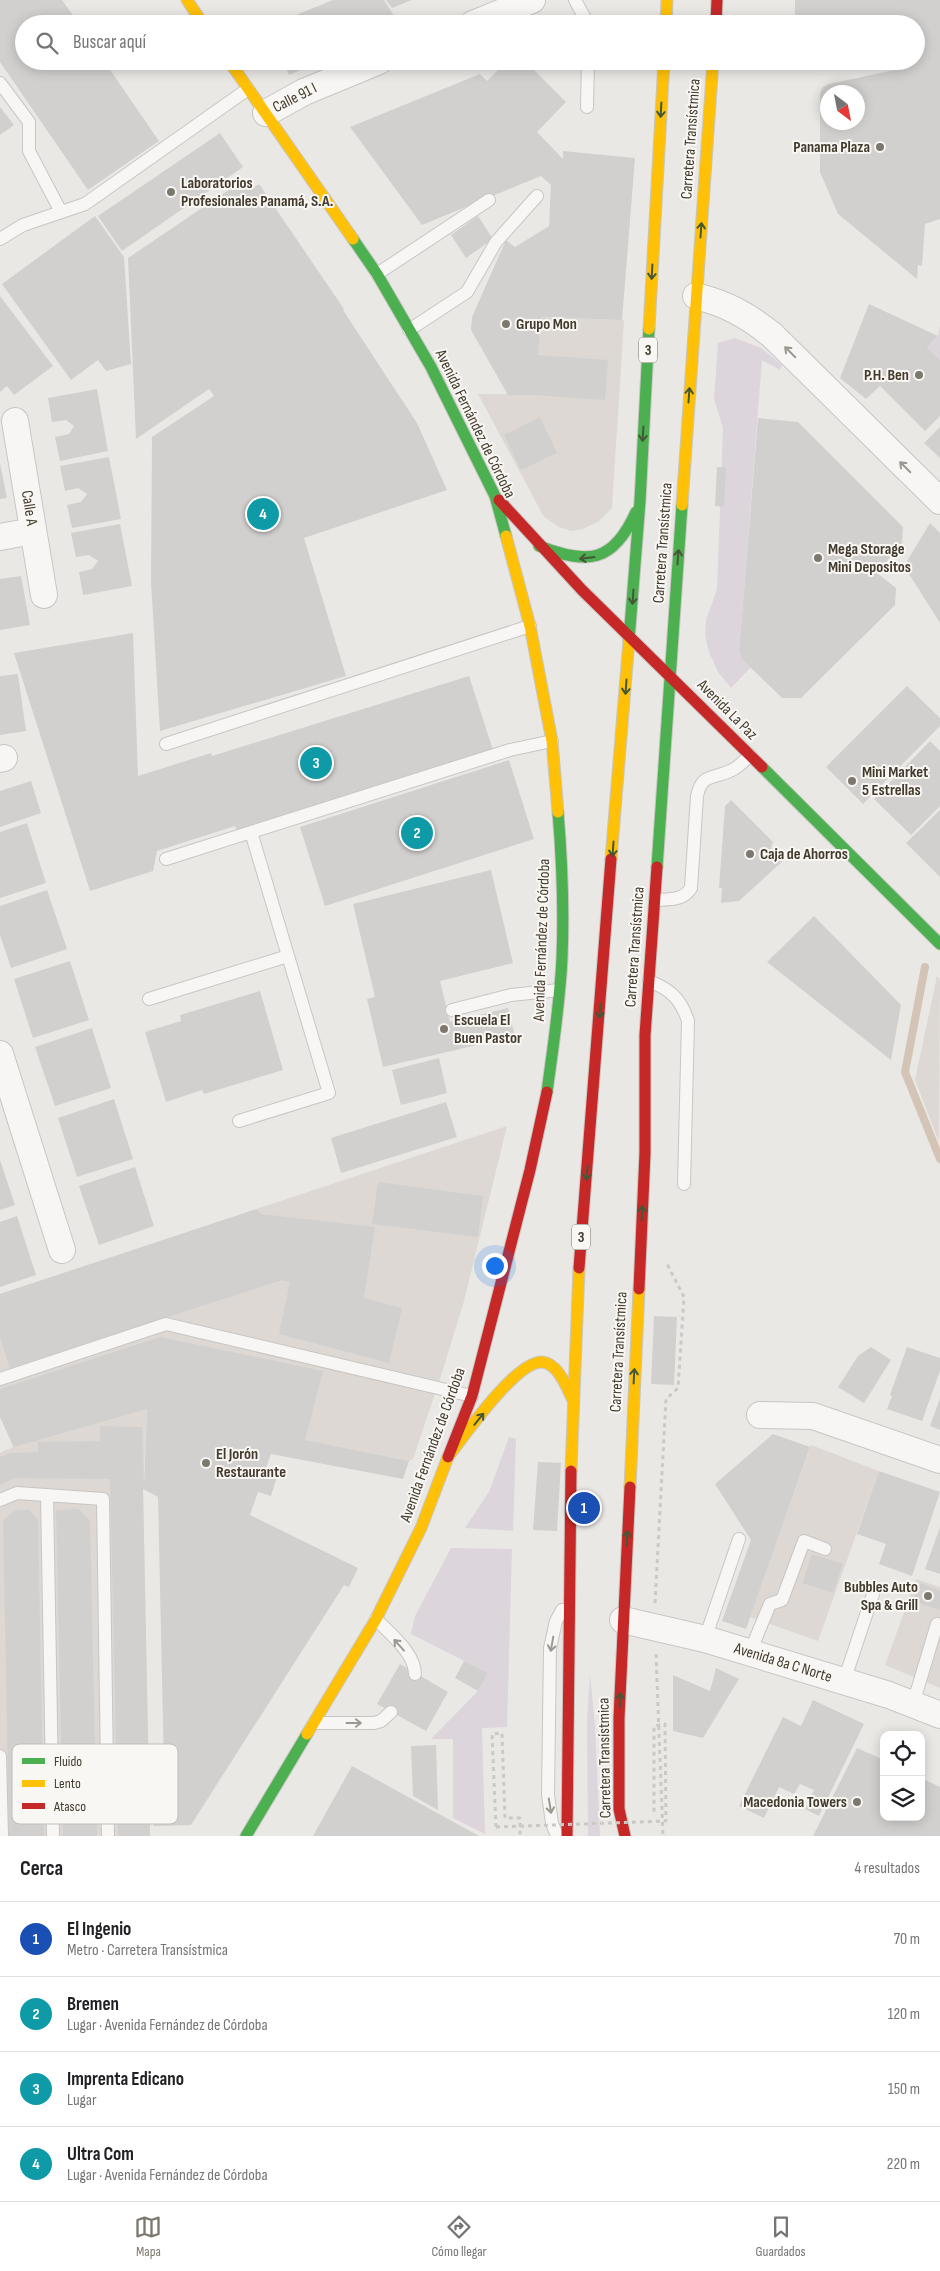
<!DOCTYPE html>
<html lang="es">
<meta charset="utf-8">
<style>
body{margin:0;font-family:"Sofia Sans Condensed",sans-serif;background:#f6f6f6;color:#202124}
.controls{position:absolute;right:15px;bottom:15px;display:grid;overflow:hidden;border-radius:10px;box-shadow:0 2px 12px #0003}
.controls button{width:45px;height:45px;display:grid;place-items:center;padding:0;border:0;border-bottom:1px solid #e0e0e0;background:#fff;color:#202124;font:25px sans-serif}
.compass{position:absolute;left:820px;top:85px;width:45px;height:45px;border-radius:50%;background:#fff;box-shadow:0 2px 12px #0003;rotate:148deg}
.you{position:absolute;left:494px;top:1265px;width:18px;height:18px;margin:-12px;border:4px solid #fff;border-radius:50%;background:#1a73e8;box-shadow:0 0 0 8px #1a73e833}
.badge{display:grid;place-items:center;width:32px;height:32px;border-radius:50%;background:#7d786d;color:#fff;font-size:16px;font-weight:700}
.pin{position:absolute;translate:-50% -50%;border:2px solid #fff;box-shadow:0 1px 5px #0006}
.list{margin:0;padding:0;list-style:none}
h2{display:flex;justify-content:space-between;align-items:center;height:65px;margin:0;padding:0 20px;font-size:21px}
h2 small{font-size:16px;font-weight:400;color:#757577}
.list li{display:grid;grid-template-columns:32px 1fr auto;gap:15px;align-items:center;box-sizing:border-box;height:75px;padding:0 20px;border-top:1px solid #e0e0e0}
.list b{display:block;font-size:19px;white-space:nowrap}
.list p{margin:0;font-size:16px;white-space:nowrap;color:#757577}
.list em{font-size:16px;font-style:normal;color:#757577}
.icon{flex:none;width:28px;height:28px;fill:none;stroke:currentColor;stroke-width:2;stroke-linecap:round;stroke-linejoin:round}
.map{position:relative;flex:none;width:940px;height:1836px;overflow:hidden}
.search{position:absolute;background:#fff;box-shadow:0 2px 12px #0003;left:15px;right:15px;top:15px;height:55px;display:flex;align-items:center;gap:12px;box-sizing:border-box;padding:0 18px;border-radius:28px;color:#757577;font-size:19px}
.sheet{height:365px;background:#fff}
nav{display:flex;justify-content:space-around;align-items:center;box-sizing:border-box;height:70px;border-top:1px solid #e0e0e0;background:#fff;font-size:14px;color:#757577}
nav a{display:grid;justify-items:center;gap:2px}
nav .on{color:#7d786d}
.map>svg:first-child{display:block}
.built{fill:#ddd8d4}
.green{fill:#dcd5dc}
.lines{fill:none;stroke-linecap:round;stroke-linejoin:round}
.stream{stroke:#d3c4b6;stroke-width:8}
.building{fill:#d2d0ce;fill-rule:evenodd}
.lane-casing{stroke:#c8c6c3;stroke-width:14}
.street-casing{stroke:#c8c6c3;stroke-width:28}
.fast-casing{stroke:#c8c6c3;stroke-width:13}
.slow-casing{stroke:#c8c6c3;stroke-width:13}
.jam-casing{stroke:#c8c6c3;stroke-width:13}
.path{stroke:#cac9c6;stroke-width:3;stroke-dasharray:4 4;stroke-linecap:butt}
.lane{stroke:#f7f6f5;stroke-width:12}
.street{stroke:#f7f6f5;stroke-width:26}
.fast{stroke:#4caf50;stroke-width:11}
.slow{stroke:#ffc107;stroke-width:11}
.jam{stroke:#c62828;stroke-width:11}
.path-bridge{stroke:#cac9c6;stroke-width:3;stroke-dasharray:4 4;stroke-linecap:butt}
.oneway{stroke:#455836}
.oneway2{stroke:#9d9891}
.poi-dot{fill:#7d786d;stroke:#f9f7f4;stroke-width:2}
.labels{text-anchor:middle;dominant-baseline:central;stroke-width:4;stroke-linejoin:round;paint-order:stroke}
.shield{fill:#f9f7f4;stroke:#7a7369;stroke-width:1}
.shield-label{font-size:15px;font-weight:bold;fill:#433b2d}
.street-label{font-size:16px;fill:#433b2d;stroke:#f9f7f4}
.poi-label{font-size:16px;font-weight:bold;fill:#433b2d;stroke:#f9f7f4;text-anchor:start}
.key{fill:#f9f7f4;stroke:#c2bfb8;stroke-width:1}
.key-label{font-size:14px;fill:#433b2d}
</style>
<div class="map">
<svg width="940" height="1836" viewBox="0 0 940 1836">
<rect width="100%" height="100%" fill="#eae8e5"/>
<path class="built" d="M541,317L624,320L612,508L599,521L583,529L572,531L559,527L544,517L478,394H534Z
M937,976L940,980L939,1142L915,1080Z
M507,1126L464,1301L442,1373L413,1459L409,1461L147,1409L143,1489L150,1836H0V1453L13,1447L0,1417V1294Z
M811,1445L879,1471L818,1641L750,1617Z
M916,1579L940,1587V1688L885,1665Z"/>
<path class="green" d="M940,325V360L927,347L938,336Z
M735,338L761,348L782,365L780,370L762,360L739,652L742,659L751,667L731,688L718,672L709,652L705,636L706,620L717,589L723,428L714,399L718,343Z
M509,1437L516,1439L513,1531L465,1528L489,1492Z
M451,1548L512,1549L507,1727L482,1728L485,1834L453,1818V1739H431L478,1691L488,1673L411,1634L415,1616Z
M590,1674L595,1726L600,1836H588L587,1720Z"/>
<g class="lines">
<path class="stream" d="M925,967L905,1072L940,1159"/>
</g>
<path class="building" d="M0,0H62L79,24H24V61H104L159,141L88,190L0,62Z
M333,0H384L399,24H274Z
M386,0H412L392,8Z
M795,0H940V219L925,224L922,266L918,265L917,279L838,214L820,172V93L823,87L829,84L908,67L912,61H916V24H797L795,19ZM828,92H858V122H828Z
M283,61H323L289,75Z
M507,61H525L566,102L537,132L563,159V151L635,158L622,320L541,317L538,355L608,360L605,400L534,395H508L471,330L472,317L506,240L515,247L549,226L551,185L541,176L422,225L350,127L480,74L487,81Z
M0,107L14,125L0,135Z
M220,133L243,167L122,251L98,216Z
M245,179L252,189L259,184L344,309L343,310L417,423L447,490L304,538L346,676L160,731L151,582L152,437L214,396L209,389L136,439L128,258Z
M95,216L124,257L131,364L106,371L98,360L71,380L2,284Z
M478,216L493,239L466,258L451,235Z
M0,296L53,366L14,395L7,386L0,392Z
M869,304L938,336L927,347L940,360V416L925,431L880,386L866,399L840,378Z
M97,389L108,451L60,461L55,437L69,434L74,426L66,420L52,422L48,398Z
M540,417L557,453L521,470L504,435Z
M758,418L798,422L903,527L902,543L877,573L896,588L895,605L801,698H782L742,659L739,652Z
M940,427V458L924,443Z
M109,457L121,519L72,528L67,505L81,502L87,494L78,488L65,491L60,466Z
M0,463L7,498L0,499Z
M717,467H726L724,507L715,506Z
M930,523L940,533V623L904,566Z
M120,524L132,586L83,595L79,572L92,569L98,561L89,555L76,557L71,533Z
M21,576L30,625L0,630V579Z
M133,633L138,776L211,753L212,756L469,676L493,750L237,832L235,826L157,851L153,871L90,891L14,653Z
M18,674L26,731L0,735V676Z
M907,686L940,718V726L863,804L826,767Z
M930,741L940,751V806L911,835L874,799Z
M509,760L534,839L325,906L300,827Z
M31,781L41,813L0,827V791Z
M731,800L773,842L771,848L784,860L739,901L721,903L722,888H719L725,806Z
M940,810V877L906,843Z
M27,823L46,883L0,898V832Z
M491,870L513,963L440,981L450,1022L508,1008L515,1036L383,1067L367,999L375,997L353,904Z
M47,890L67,949L11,968L0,935V906Z
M814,916L901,1005L891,1060L767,962Z
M70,961L89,1020L33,1038L14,979Z
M260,991L283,1070L204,1094L202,1090L166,1102L145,1032L181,1021L180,1015Z
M92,1028L111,1088L55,1106L35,1047Z
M439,1058L447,1093L401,1105L392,1070Z
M114,1099L133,1159L77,1177L58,1118Z
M446,1102L457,1137L341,1173L331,1138Z
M0,1160L15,1205L0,1210Z
M135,1167L154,1226L99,1245L79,1186Z
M378,1182L483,1196L478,1237L372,1224Z
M257,1209L261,1214L375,1227L364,1298L402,1308L389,1363L279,1334L290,1282L282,1280L10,1368L0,1338V1294Z
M17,1216L36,1275L0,1287V1222Z
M654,1316L677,1317L674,1385L651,1384Z
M160,1337L323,1371L305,1440L409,1461L403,1479L271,1454L264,1473L277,1477L271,1496L258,1492L250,1515L358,1568L349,1587L344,1585L191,1825L154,1826V1768L164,1769L158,1497L143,1489L150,1836H118L110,1479L16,1478L0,1485V1457L10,1453L38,1452V1442L100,1441V1426L142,1427L144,1484L147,1409L14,1447L0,1417V1389Z
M871,1347L891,1360L864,1403L838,1387L858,1356Z
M907,1347L940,1358V1371L922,1421L887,1409L892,1396L890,1395Z
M940,1398V1430L930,1426Z
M773,1434L810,1447L746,1629L722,1621L751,1540L715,1484Z
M538,1462L561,1463L557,1531L533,1530Z
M879,1471L940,1492L912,1576L879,1564L886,1544L857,1534Z
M79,1509L90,1520L97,1836H63L56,1510Z
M16,1510H29L38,1520L44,1836H9L3,1520Z
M940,1527V1574L925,1569Z
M812,1554L843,1564L833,1593L802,1583Z
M920,1583L940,1591V1610L913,1601Z
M464,1661L488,1673L478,1691L455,1678Z
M400,1664L448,1692L426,1731L377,1704Z
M716,1668L739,1679L703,1738L673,1731V1675L710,1691Z
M813,1700L864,1724L819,1816L805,1809L814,1790L800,1784L794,1794L779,1787L764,1818L739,1806L783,1717L801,1726Z
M436,1745L438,1810L413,1796L411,1746Z
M857,1748L884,1760V1817H921V1778L940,1787V1836H813Z
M352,1766L479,1836H313Z"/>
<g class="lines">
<defs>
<path id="lane" d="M575,0L588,24
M0,83L29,122V151L61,212
M587,107L588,61
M0,239L23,225L85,204L248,89
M377,274L489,200
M409,330L467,292L496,242L537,196
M166,744L530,626
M166,859L510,750L552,741
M655,900C669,899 683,901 691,888L697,796C702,773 713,779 730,771C738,768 744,761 750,755
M649,981C670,989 681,999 688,1021L684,1184
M149,999L288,956
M452,1010L511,995L559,990
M239,1121L329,1093L251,832
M0,1379L166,1324L472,1396
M47,1495L53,1836
M0,1500L17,1493L103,1499L108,1836
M376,1619C390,1634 415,1653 415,1674
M705,1639L739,1539
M750,1652L770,1604L782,1600L804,1541L825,1549
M844,1681L873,1594
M913,1704L937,1624
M314,1723H374L381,1721L391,1712
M0,1756L2,1836
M557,1836L552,1823L548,1795L550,1648L556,1621L562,1610"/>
<path id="street" d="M473,24L532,0
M266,113L304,92L379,61
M696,296C727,304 747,315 772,335L940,501
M15,421L44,595
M0,537L33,531
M0,759L4,758
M0,1054L62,1250
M760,1415L813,1416L940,1460
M623,1620L705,1639L889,1695L940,1715"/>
<path id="fast" d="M353,239L377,274L431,367L495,496L506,536
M539,546C588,565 613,563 636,512
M629,640L640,501L649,329
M762,767L940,944
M657,867L682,505
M547,1092C553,1047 560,1003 562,958C564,910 562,860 558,812
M246,1836L307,1734"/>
<path id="slow" d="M187,0L203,24
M666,24L667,0
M229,61L353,239
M649,329L664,61
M682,505L713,61
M506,536L530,626L552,741L558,812
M611,859L629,640
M448,1457C464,1436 516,1361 542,1362C558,1363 567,1388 573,1400
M571,1471L579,1268
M630,1487L639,1289
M307,1734L376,1619L421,1528L448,1457"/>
<path id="jam" d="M716,24L717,0
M499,500L582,590L762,767
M579,1268L611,859
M639,1289L645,1153V1035L657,867
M448,1457L472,1396L530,1170L547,1092
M567,1836L571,1471
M625,1836L619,1809V1718L630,1487"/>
</defs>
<use href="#lane" class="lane-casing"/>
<use href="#street" class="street-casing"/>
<use href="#fast" class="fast-casing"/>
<use href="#slow" class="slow-casing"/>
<use href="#jam" class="jam-casing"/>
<path class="path" d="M655,1603L666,1399L678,1388L684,1297L667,1264
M656,1654L663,1836
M496,1827L492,1734L502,1733L505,1818H520V1836"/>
<use href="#lane" class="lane"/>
<use href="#street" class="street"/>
<use href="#fast" class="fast"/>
<use href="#slow" class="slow"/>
<use href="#jam" class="jam"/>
<path class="path-bridge" d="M496,1827L666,1821L665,1724L654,1726V1812"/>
</g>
<defs><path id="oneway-shaft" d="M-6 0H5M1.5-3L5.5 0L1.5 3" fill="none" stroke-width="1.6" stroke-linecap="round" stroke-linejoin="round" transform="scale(1.25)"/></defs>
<g class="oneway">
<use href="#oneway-shaft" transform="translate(661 110) rotate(93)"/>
<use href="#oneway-shaft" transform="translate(701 230) rotate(-86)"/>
<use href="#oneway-shaft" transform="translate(652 272) rotate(93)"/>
<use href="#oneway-shaft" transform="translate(689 395) rotate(-86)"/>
<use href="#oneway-shaft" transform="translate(643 434) rotate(93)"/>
<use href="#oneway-shaft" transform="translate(678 557) rotate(-86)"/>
<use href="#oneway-shaft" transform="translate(587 558) rotate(173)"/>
<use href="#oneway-shaft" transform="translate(633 597) rotate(94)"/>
<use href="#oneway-shaft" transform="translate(626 687) rotate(94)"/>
<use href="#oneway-shaft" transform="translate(613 849) rotate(94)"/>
<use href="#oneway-shaft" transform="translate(600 1011) rotate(94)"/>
<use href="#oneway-shaft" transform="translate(587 1173) rotate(95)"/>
<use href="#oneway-shaft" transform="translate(642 1213) rotate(-87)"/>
<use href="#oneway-shaft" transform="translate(634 1376) rotate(-87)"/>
<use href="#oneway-shaft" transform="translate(479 1419) rotate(-51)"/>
<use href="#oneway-shaft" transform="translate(627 1538) rotate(-87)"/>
<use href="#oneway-shaft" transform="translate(620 1700) rotate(-87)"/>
</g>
<g class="oneway2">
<use href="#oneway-shaft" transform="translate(790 352) rotate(-135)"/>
<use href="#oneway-shaft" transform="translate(905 467) rotate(-135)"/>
<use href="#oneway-shaft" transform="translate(552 1644) rotate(100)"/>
<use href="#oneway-shaft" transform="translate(399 1645) rotate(-132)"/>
<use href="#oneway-shaft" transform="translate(354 1723)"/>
<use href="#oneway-shaft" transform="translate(550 1806) rotate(81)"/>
</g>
<g class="poi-dot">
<circle cx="880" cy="147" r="5"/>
<circle cx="171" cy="192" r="5"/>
<circle cx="506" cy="324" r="5"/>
<circle cx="919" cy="375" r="5"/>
<circle cx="818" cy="558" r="5"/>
<circle cx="852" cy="781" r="5"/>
<circle cx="750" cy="854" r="5"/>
<circle cx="444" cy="1029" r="5"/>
<circle cx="206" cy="1463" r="5"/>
<circle cx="928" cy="1596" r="5"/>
<circle cx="857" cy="1802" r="5"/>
</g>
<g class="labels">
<g class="shield">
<rect x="639" y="337.5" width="18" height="25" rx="4"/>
<rect x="572" y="1224.5" width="18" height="25" rx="4"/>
</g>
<g class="shield-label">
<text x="648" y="350">3</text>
<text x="581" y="1237">3</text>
</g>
<g class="street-label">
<text transform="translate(295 98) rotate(-27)">Calle 91 I</text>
<text transform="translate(691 139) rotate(-86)">Carretera Transístmica</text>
<text transform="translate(475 424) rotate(64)">Avenida Fernández de Córdoba</text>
<text transform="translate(29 508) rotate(81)">Calle A</text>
<text transform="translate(663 543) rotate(-86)">Carretera Transístmica</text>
<text transform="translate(727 710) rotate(45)">Avenida La Paz</text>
<text transform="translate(542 940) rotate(-88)">Avenida Fernández de Córdoba</text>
<text transform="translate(635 947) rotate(-86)">Carretera Transístmica</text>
<text transform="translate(619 1352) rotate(-87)">Carretera Transístmica</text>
<text transform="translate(433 1445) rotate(-70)">Avenida Fernández de Córdoba</text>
<text transform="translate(783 1663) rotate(17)">Avenida 8a C Norte</text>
<text transform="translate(605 1758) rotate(-91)">Carretera Transístmica</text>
</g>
<g class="poi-label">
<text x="870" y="147" text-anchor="end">Panama Plaza</text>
<text x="181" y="183">Laboratorios<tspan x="181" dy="18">Profesionales Panamá, S.A.</tspan></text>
<text x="516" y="324">Grupo Mon</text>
<text x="909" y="375" text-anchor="end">P.H. Ben</text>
<text x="828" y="549">Mega Storage<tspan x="828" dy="18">Mini Depositos</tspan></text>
<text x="862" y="772">Mini Market<tspan x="862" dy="18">5 Estrellas</tspan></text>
<text x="760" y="854">Caja de Ahorros</text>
<text x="454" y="1020">Escuela El<tspan x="454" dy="18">Buen Pastor</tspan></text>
<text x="216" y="1454">El Jorón<tspan x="216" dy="18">Restaurante</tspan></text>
<text x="918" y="1587" text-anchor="end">Bubbles Auto<tspan x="918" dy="18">Spa &amp; Grill</tspan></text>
<text x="847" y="1802" text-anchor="end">Macedonia Towers</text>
</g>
</g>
<rect x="12" y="1744" width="166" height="80" rx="8" class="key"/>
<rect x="22" y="1758" width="23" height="6" fill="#4caf50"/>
<rect x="22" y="1780" width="23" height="7" fill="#ffc107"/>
<rect x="22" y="1803" width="23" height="6" fill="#c62828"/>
<g class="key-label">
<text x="54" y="1766">Fluido</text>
<text x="54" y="1788">Lento</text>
<text x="54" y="1811">Atasco</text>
</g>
</svg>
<div class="controls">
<button><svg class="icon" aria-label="locate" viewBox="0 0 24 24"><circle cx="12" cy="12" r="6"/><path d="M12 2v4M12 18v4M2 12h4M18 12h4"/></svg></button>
<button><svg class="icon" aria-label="layers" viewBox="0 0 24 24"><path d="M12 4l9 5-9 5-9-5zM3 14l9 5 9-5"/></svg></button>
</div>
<svg class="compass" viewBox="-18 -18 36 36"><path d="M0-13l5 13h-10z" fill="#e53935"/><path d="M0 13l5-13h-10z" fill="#757577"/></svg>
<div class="you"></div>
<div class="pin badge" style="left:584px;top:1508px;background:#1a4fb4">1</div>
<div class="pin badge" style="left:417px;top:833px;background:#0f9aa8">2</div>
<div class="pin badge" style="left:316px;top:763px;background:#0f9aa8">3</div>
<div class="pin badge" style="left:263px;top:514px;background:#0f9aa8">4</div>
<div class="search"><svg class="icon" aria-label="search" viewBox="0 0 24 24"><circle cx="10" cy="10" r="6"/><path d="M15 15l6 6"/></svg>Buscar aquí</div>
</div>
<section class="sheet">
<h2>Cerca<small>4 resultados</small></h2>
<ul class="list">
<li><span class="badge" style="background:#1a4fb4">1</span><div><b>El Ingenio</b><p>Metro · Carretera Transístmica</p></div><em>70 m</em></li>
<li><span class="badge" style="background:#0f9aa8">2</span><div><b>Bremen</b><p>Lugar · Avenida Fernández de Córdoba</p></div><em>120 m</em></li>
<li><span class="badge" style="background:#0f9aa8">3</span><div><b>Imprenta Edicano</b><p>Lugar</p></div><em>150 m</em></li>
<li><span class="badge" style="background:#0f9aa8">4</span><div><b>Ultra Com</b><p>Lugar · Avenida Fernández de Córdoba</p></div><em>220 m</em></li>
</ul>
</section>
<nav>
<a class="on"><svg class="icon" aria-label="map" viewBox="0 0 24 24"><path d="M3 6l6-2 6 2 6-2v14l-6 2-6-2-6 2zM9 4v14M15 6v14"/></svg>Mapa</a>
<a><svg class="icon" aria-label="directions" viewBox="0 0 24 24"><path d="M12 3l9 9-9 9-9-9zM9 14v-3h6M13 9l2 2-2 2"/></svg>Cómo llegar</a>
<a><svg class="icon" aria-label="saved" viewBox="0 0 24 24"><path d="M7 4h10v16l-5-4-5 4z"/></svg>Guardados</a>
</nav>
